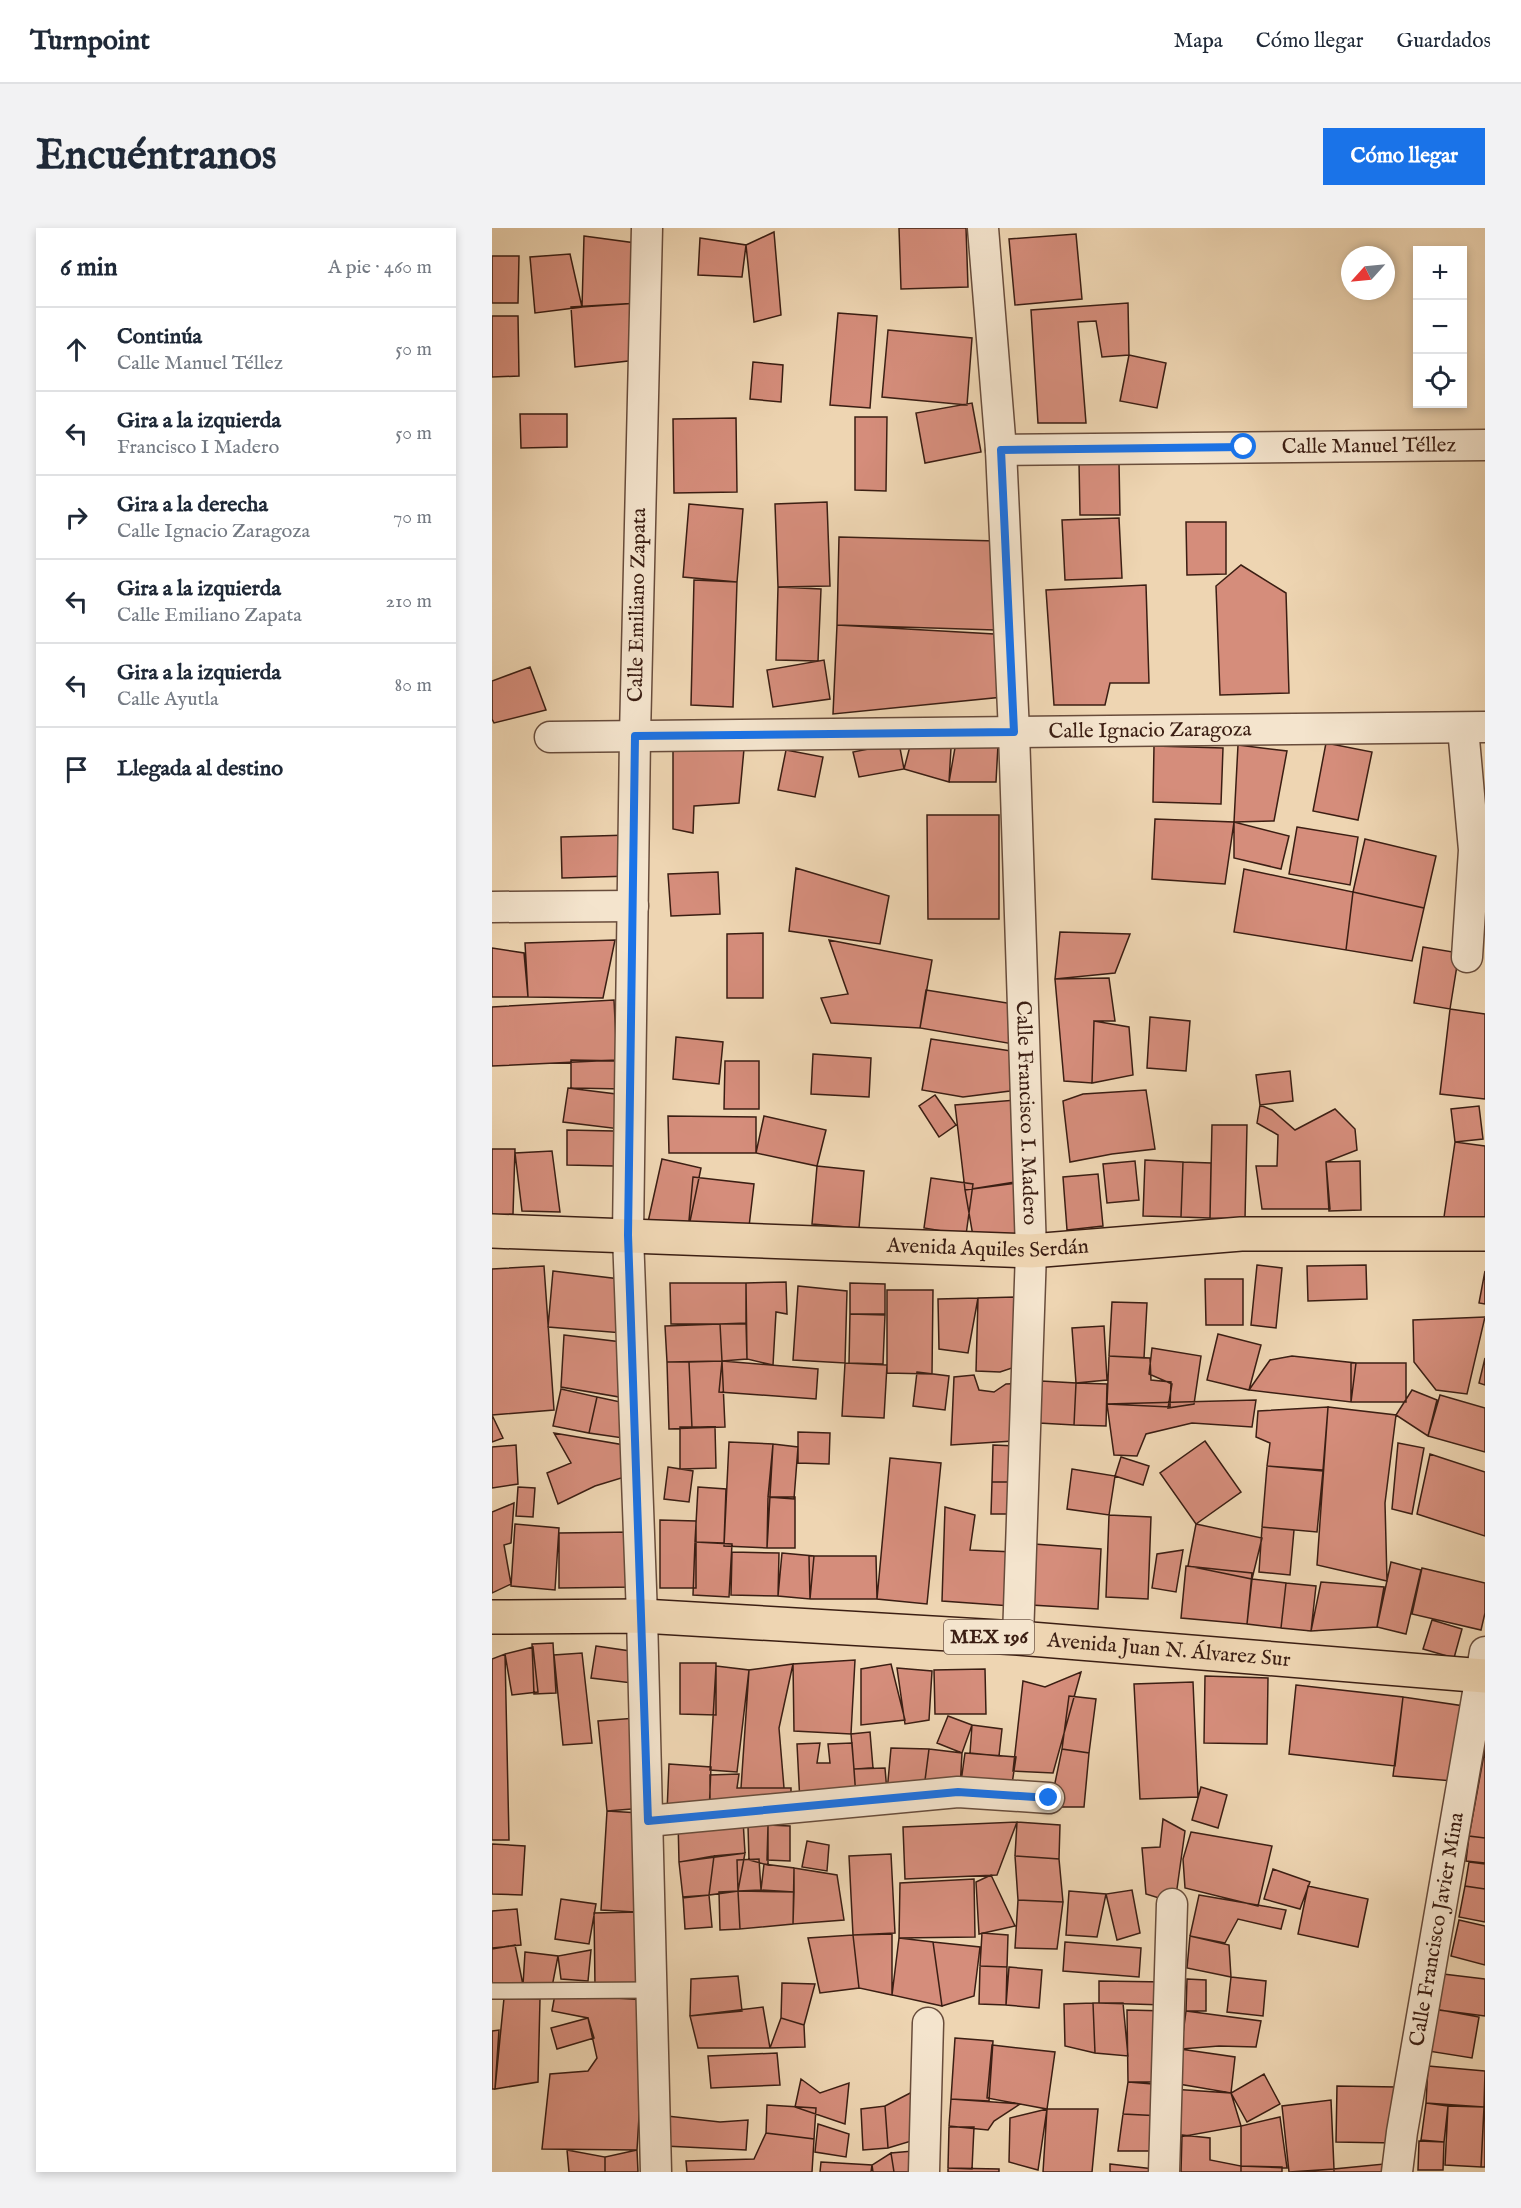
<!DOCTYPE html>
<html lang="es">
<meta charset="utf-8">
<style>
body{margin:0;font-family:"IM FELL English",serif;background:#f2f2f3;color:#1f2937}
.controls{position:absolute;right:18px;top:18px;display:grid;overflow:hidden;border-radius:0px;box-shadow:0 3px 9px #0003}
.controls button{width:54px;height:54px;display:grid;place-items:center;padding:0;border:0;border-bottom:2px solid #e0e1e3;background:#fff;color:#1f2937;font:30px sans-serif}
.compass{position:absolute;left:849px;top:18px;width:54px;height:54px;border-radius:50%;background:#fff;box-shadow:0 3px 9px #0003;rotate:243deg}
.stop{position:absolute;width:18px;height:18px;margin:-14px;border:4px solid #1a73e8;border-radius:50%;background:#fff}
.stop.end{background:#1a73e8;border-color:#fff;box-shadow:0 2px 6px #0008}
.list{margin:0;padding:0;list-style:none}
h2{display:flex;justify-content:space-between;align-items:center;height:78px;margin:0;padding:0 24px;font-size:26px}
h2 small{font-size:20px;font-weight:400;color:#747a83}
.list li{display:grid;grid-template-columns:39px 1fr auto;gap:18px;align-items:center;box-sizing:border-box;height:84px;padding:0 24px;border-top:2px solid #e0e1e3}
.list b{display:block;font-size:22px;white-space:nowrap}
.list p{margin:0;font-size:20px;white-space:nowrap;color:#747a83}
.list em{font-size:20px;font-style:normal;color:#747a83}
.icon{flex:none;width:33px;height:33px;fill:none;stroke:currentColor;stroke-width:2;stroke-linecap:round;stroke-linejoin:round}
.map{position:relative;flex:none;width:993px;height:1944px;overflow:hidden;border-radius:0px}
header{display:flex;align-items:center;gap:36px;box-sizing:border-box;height:84px;padding:0 30px;background:#fff;border-bottom:2px solid #e0e1e3}
header strong{font-size:28px}
nav{display:flex;gap:33px;margin-inline-start:auto;font-size:21px}
.intro{display:flex;align-items:center;justify-content:space-between;box-sizing:border-box;height:144px;padding:0 36px}
h1{margin:0;font-size:42px}
.button{padding:15px 27px;border-radius:0px;background:#1a73e8;color:#fff;font-size:21px;font-weight:700}
main{display:flex;gap:36px;padding:0 36px}
aside{flex:1;background:#fff;border-radius:0px;box-shadow:0 3px 9px #0003}
.map>svg:first-child{display:block}
.building{fill:#d58d7b;stroke:#3b1e13;stroke-width:1.5}
.lines{fill:none;stroke-linecap:round;stroke-linejoin:round}
.lane-casing{stroke:#684c3b;stroke-width:18}
.street-casing{stroke:#684c3b;stroke-width:33}
.primary-casing{stroke:#3b1e13;stroke-width:36}
.lane{stroke:#f4e4cd;stroke-width:15}
.street{stroke:#f4e4cd;stroke-width:30}
.primary{stroke:#eed5b2;stroke-width:33}
.route{stroke:#1a73e8;stroke-width:8}
.labels{text-anchor:middle;dominant-baseline:central;stroke-width:4.5;stroke-linejoin:round;paint-order:stroke}
.shield{fill:#f4e4cd;stroke:#72594b;stroke-width:1.5}
.shield-label{font-size:20px;font-weight:bold;fill:#3b1e13}
.street-label{font-size:21px;fill:#3b1e13;stroke:#f4e4cd}
</style>
<header>
<strong>Turnpoint</strong>
<nav><a>Mapa</a><a>Cómo llegar</a><a>Guardados</a></nav>
</header>
<div class="intro"><h1>Encuéntranos</h1><a class="button">Cómo llegar</a></div>
<main>
<aside>
<h2>6 min<small>A pie · 460 m</small></h2>
<ul class="list">
<li><svg class="icon" aria-label="ahead" viewBox="0 0 24 24"><path d="M12 20V5M6 11l6-6 6 6"/></svg><div><b>Continúa</b><p>Calle Manuel Téllez</p></div><em>50 m</em></li>
<li><svg class="icon" aria-label="left" viewBox="0 0 24 24"><path d="M17 20v-9H6M10 6l-5 5 5 5"/></svg><div><b>Gira a la izquierda</b><p>Francisco I Madero</p></div><em>50 m</em></li>
<li><svg class="icon" aria-label="right" viewBox="0 0 24 24"><path d="M7 20v-9h11M14 6l5 5-5 5"/></svg><div><b>Gira a la derecha</b><p>Calle Ignacio Zaragoza</p></div><em>70 m</em></li>
<li><svg class="icon" aria-label="left" viewBox="0 0 24 24"><path d="M17 20v-9H6M10 6l-5 5 5 5"/></svg><div><b>Gira a la izquierda</b><p>Calle Emiliano Zapata</p></div><em>210 m</em></li>
<li><svg class="icon" aria-label="left" viewBox="0 0 24 24"><path d="M17 20v-9H6M10 6l-5 5 5 5"/></svg><div><b>Gira a la izquierda</b><p>Calle Ayutla</p></div><em>80 m</em></li>
<li><svg class="icon" aria-label="arrive" viewBox="0 0 24 24"><path d="M6 21V4h12l-3 4 3 4H6"/></svg><div><b>Llegada al destino</b></div></li>
</ul>
</aside>
<div class="map">
<svg width="993" height="1944" viewBox="0 0 993 1944">
<rect width="100%" height="100%" fill="#eed5b2"/>
<filter id="stains"><feTurbulence type="fractalNoise" baseFrequency=".00333" numOctaves="4"/><feColorMatrix values="0 0 0 0 .2 0 0 0 0 .09 0 0 0 0 .02 0 0 0 .5 -.17"/></filter>
<radialGradient id="worn" r=".72"><stop offset=".6" stop-color="#630" stop-opacity="0"/><stop offset="1" stop-color="#630" stop-opacity=".3"/></radialGradient>
<path class="building" d="M407,0H474L476,59L409,61Z
M282,4L289,87L262,94L254,17Z
M584,6L590,71L523,77L517,11Z
M92,8L151,16L146,75L90,79Z
M208,10L254,17L250,49L206,47Z
M78,26L90,79L43,85L38,29Z
M0,28H27L26,75H0Z
M146,75L145,132L83,139L79,79Z
M636,75L637,127L610,129L604,93L586,94L594,195H546L539,82Z
M346,85L385,88L378,180L338,177Z
M0,88H26L27,148L0,149Z
M396,102L480,110L475,177L390,169Z
M637,127L674,135L665,180L628,173Z
M261,134L291,137L289,174L258,171Z
M480,175L489,224L433,235L424,185Z
M28,186H75V219L29,220Z
M363,189H395L394,263L363,262Z
M244,190L245,264L182,265L181,191Z
M587,234H627L628,287H588Z
M335,274L338,358L286,359L283,276Z
M197,276L251,281L245,354L191,349Z
M627,290L630,350L573,352L570,292Z
M694,294H734V346L695,347Z
M347,309L505,313L503,402L345,397Z
M749,337L794,365L797,465L728,467L724,358Z
M202,352L245,354L241,479L199,477Z
M654,357L657,455H618L613,477H562L554,362Z
M286,359L329,361L326,433L284,432Z
M345,397L502,406L511,469L341,486Z
M332,432L338,471L281,479L275,442Z
M38,439L54,482L2,495L0,491V453Z
M464,514L506,517L504,554H457Z
M407,515L412,541L367,549L361,524Z
M834,515L880,524L866,592L821,583Z
M746,517L795,523L782,593L742,594Z
M418,518L459,520L457,554L412,541Z
M662,518L731,520L729,576L661,574Z
M181,521H252L247,575L202,578L201,605L181,601Z
M294,522L331,529L323,569L286,562Z
M435,587H507V691H436Z
M663,591L742,594L733,656L660,651Z
M742,594L797,608L789,641L742,630Z
M805,599L866,609L858,657L797,646Z
M137,607L139,648L70,650L69,609Z
M873,611L944,628L932,680L861,664Z
M304,640L397,668L388,716L297,703Z
M752,641L861,664L854,722L742,704Z
M226,644L228,686L179,688L176,646Z
M861,664L932,680L920,733L854,722Z
M568,704L638,706L623,745L563,751Z
M271,705V770H235V706Z
M123,712L111,770L36,769L33,715Z
M337,712L440,732L428,800L339,795L329,770L356,766Z
M931,719L967,725L958,781L922,775Z
M0,720L32,725L36,769H0Z
M617,750L623,793H602L600,855L572,853L563,751Z
M434,762L527,777L521,816L428,800Z
M122,772L125,832L0,838V779Z
M958,781L993,786V871L948,866Z
M658,789L698,793L694,843L655,840Z
M602,793L637,799L641,847L600,855Z
M184,809L231,814L227,856L181,851Z
M439,811L526,824L518,863L471,869L430,862Z
M321,826L379,830L377,869L319,866Z
M79,832L133,833L132,861L79,860Z
M233,833H267V881H232Z
M798,843L801,873L768,877L764,847Z
M76,860L132,867L128,901L71,894Z
M654,862L663,921L620,926L578,934L571,873L591,866Z
M443,867L464,897L447,909L427,878Z
M524,872L530,953L473,962L463,877Z
M768,877L780,882L803,902L843,881L863,901L865,922L834,934L838,981H770L764,938H785L786,907L765,895Z
M987,878L991,911L963,914L959,881Z
M176,888L264,889V925H177Z
M272,888L334,902L325,938L264,925Z
M720,897H755L753,991L718,990Z
M75,902L122,903V938L75,937Z
M963,914L993,918V991L952,989Z
M0,921H23L21,986L0,987Z
M60,923L68,984L30,983L23,925Z
M170,931L209,940L196,1003L156,994Z
M653,932L691,934L689,989L651,988Z
M643,933L647,972L615,975L611,936Z
M868,933L869,982L837,983L834,934Z
M691,934L719,935L718,990L689,989Z
M325,938L372,943L367,1000L320,996Z
M606,946L611,998L575,1002L571,949Z
M201,949L262,956L256,1007L196,1003Z
M439,950L481,956L474,1007L432,1000Z
M525,955L534,1014H482L473,962Z
M765,1037L790,1040L784,1100L759,1097Z
M874,1037L875,1071L816,1073L815,1038Z
M52,1038L62,1182L0,1187V1041Z
M61,1043L128,1051L131,1105L56,1099Z
M993,1043V1076L987,1075Z
M713,1051H751V1097H714Z
M294,1054L295,1086L284,1084L281,1137L255,1131L254,1055Z
M178,1055H254V1096H179Z
M358,1055L393,1056V1086H358Z
M306,1058L355,1063L353,1135L301,1132Z
M395,1062H441L440,1146L395,1145Z
M523,1069L529,1137L508,1144L484,1143L486,1070Z
M486,1070L476,1125L447,1121L446,1071Z
M620,1074L655,1075L652,1130L617,1128Z
M358,1086L393,1087L391,1136L357,1135Z
M993,1089L975,1166L944,1162L922,1134L921,1092Z
M254,1095L255,1131L230,1133L228,1096Z
M228,1096L230,1133L175,1134L173,1098Z
M612,1098L615,1152L584,1155L580,1100Z
M726,1106L769,1117L757,1162L715,1152Z
M72,1107L138,1115L139,1171L69,1159Z
M660,1120L709,1128L702,1176L676,1180L680,1156L657,1146Z
M617,1128L658,1130L659,1152L679,1154L678,1179L615,1176Z
M800,1128L864,1135L859,1174L757,1162L778,1132Z
M993,1130V1157L987,1155Z
M230,1133L326,1141L324,1171L227,1164Z
M230,1133L233,1199L200,1200L197,1134Z
M175,1134H197L200,1200L177,1201Z
M353,1135L395,1137L392,1190L350,1188Z
M859,1135H914V1174H859Z
M425,1144L457,1148L453,1182L421,1178Z
M482,1147L487,1162L502,1164L514,1156L534,1155L521,1213L459,1217L462,1149Z
M549,1153L584,1155L582,1197L547,1195Z
M584,1155L615,1156L614,1198L582,1197Z
M69,1161L105,1169L97,1205L61,1198Z
M920,1162L945,1172L936,1208L904,1187Z
M948,1167L993,1180V1224L936,1208Z
M105,1169L138,1176V1211L97,1205Z
M764,1172L760,1199L700,1195L654,1206L645,1228L622,1227L615,1176Z
M836,1179L904,1187L893,1275L895,1353L825,1337Z
M836,1179L831,1242L775,1238L778,1215L764,1209L766,1183Z
M0,1187L11,1210L0,1214Z
M188,1199H223L224,1240L188,1241Z
M306,1204L338,1205L337,1236L306,1235Z
M62,1205L138,1218L136,1248L103,1258L66,1276L55,1245L79,1235Z
M713,1213L749,1264L704,1296L668,1245Z
M237,1214L281,1216L275,1320L232,1318Z
M906,1215L932,1220L920,1286L900,1281Z
M281,1216L306,1219L302,1271L276,1269Z
M24,1217L26,1256L0,1260V1219Z
M501,1217L524,1218V1254H500Z
M938,1226L993,1244V1308L925,1286Z
M629,1229L657,1238L651,1257L623,1248Z
M398,1230L449,1235L435,1376L385,1371Z
M775,1238L831,1243L825,1304L770,1299Z
M176,1239L201,1243L197,1274L172,1271Z
M580,1241L623,1248L617,1287L575,1281Z
M500,1254H524L523,1286H499Z
M26,1259L43,1260L41,1289L24,1288Z
M206,1259L234,1261L232,1315L203,1314Z
M276,1269H303V1320H275Z
M22,1275L19,1315L12,1317L19,1356L0,1365V1284Z
M453,1279L483,1287L478,1322L522,1324L519,1378L450,1373Z
M617,1287L659,1289L656,1371L614,1369Z
M168,1292L204,1293V1360H168Z
M23,1296L67,1300L63,1362L19,1358Z
M704,1296L770,1310L760,1351L696,1338Z
M770,1299L802,1302L798,1347L767,1344Z
M142,1304L143,1359L67,1360V1305Z
M203,1314L240,1316L237,1369L201,1367Z
M542,1316L609,1321L606,1381L539,1377Z
M691,1322L684,1364L660,1360L665,1326Z
M240,1324L287,1325L286,1368L239,1367Z
M290,1325L322,1328L318,1371L286,1368Z
M317,1328H384L385,1371H318Z
M899,1334L929,1342L914,1406L885,1399Z
M694,1338L760,1345L755,1396L689,1390Z
M930,1340L993,1355V1385L989,1402L920,1386Z
M760,1351L794,1355L789,1400L755,1396Z
M829,1354L892,1359L885,1399L819,1403Z
M794,1355L824,1358L819,1403L789,1400Z
M940,1392L970,1401L962,1430L931,1421Z
M61,1415L64,1465L42,1466L40,1416Z
M104,1418L145,1424L140,1455L99,1450Z
M41,1419L46,1464L20,1467L13,1426Z
M90,1425L100,1515L71,1517L62,1427Z
M13,1426L17,1612H0V1431Z
M363,1432L359,1506L302,1503L301,1436Z
M188,1435H224V1487L188,1486Z
M301,1436L287,1500L292,1560H249L257,1442Z
M399,1436L413,1492L369,1497V1441Z
M224,1438L257,1442L245,1544L218,1542Z
M405,1440L440,1443L437,1492L413,1496Z
M493,1441L494,1486H443L442,1442Z
M589,1444L561,1545L521,1543L531,1453L553,1459Z
M713,1448L776,1450L775,1516L712,1515Z
M701,1454L706,1569L648,1571L642,1456Z
M804,1457L911,1469L903,1538L797,1526Z
M577,1468L604,1471L597,1525L570,1521Z
M911,1469L972,1478L961,1553L901,1548Z
M456,1488L480,1497L470,1525L445,1515Z
M144,1490L152,1580L115,1583L106,1493Z
M480,1497L510,1501L507,1528L478,1525Z
M378,1504L381,1540L362,1541L359,1506Z
M328,1515L325,1535H338L336,1516L360,1515L364,1569L308,1575L305,1516Z
M399,1520L437,1521L432,1560L395,1564Z
M437,1521L470,1525L468,1561L432,1560Z
M570,1521L597,1525L592,1579H558Z
M993,1521V1610L977,1608Z
M473,1525L524,1529L519,1563L468,1561Z
M177,1536L219,1539L217,1586L175,1584Z
M393,1540L395,1564L364,1569L362,1541Z
M247,1546L245,1560H299V1578L218,1587V1547Z
M709,1559L735,1567L726,1600L700,1592Z
M115,1583L148,1585L143,1684L109,1682Z
M671,1591L693,1603L683,1675L654,1666L650,1620L668,1619Z
M186,1592H251L253,1625L187,1634Z
M525,1594L505,1647L413,1651L411,1599Z
M525,1594L568,1597L567,1631L523,1628Z
M276,1597L298,1598V1633L275,1632Z
M276,1597V1637L257,1632L256,1598Z
M699,1604L780,1618L766,1678L693,1660L691,1631Z
M977,1608L993,1610V1635L974,1633Z
M315,1613L337,1617L335,1643L310,1639Z
M0,1616L33,1618L30,1667L0,1666Z
M253,1625L246,1663L217,1667L222,1628Z
M399,1626L403,1705L361,1707L357,1628Z
M222,1628L217,1667L191,1670L187,1634Z
M523,1628L567,1631L571,1674L526,1672Z
M267,1631L269,1662L246,1663L245,1632Z
M977,1634L993,1636V1661L973,1658Z
M272,1636L302,1640V1664L269,1662Z
M302,1640L345,1647L352,1692L301,1696Z
M781,1641L818,1654L808,1681L772,1671Z
M499,1647L523,1698L487,1706L484,1654Z
M482,1651L483,1709L407,1710L408,1655Z
M816,1658L876,1671L866,1719L806,1706Z
M973,1658L993,1661V1694L967,1689Z
M640,1662L648,1705L625,1712L614,1666Z
M246,1663L302,1664L301,1696L248,1701Z
M246,1663L248,1701L228,1702L227,1664Z
M577,1663L614,1666L605,1709L574,1707Z
M217,1667L220,1699L193,1701L191,1669Z
M707,1667L794,1682L789,1701L746,1691L733,1715L698,1708Z
M69,1671L104,1676L97,1716L63,1711Z
M526,1672L571,1674L565,1721L523,1720Z
M25,1681L29,1717L0,1720V1683Z
M147,1684L144,1760L103,1758L102,1685Z
M967,1692L993,1698V1737L959,1728Z
M490,1705L516,1707L515,1739L488,1738Z
M400,1706V1767L367,1760L361,1707Z
M361,1707L367,1760L328,1765L316,1710Z
M698,1708L737,1717L739,1749L695,1740Z
M407,1710L441,1714L450,1778L400,1767Z
M441,1714L488,1719L482,1768L450,1778Z
M573,1714L649,1720L647,1749L571,1743Z
M23,1717L31,1757L0,1756V1721Z
M99,1722L96,1753L69,1751L66,1728Z
M33,1724L66,1728L60,1759L31,1757Z
M488,1738L515,1739L514,1777L487,1776Z
M517,1739L550,1742L547,1780L514,1777Z
M951,1746L993,1751V1788L947,1782Z
M246,1748L250,1783L198,1788L199,1751Z
M739,1749L774,1753L771,1788L735,1784Z
M695,1751L714,1752V1783H694Z
M607,1753L674,1754L673,1777L607,1775Z
M290,1755L323,1756L312,1797L289,1790Z
M63,1766L154,1772L145,1922L50,1921L58,1846L96,1843L105,1830L96,1790L60,1783Z
M12,1770L48,1771L46,1854L3,1861Z
M601,1775L603,1825L573,1818L572,1776Z
M601,1775H631L636,1828L603,1825Z
M271,1779L278,1820H206L198,1788Z
M943,1781L987,1789L980,1830L936,1823Z
M635,1782L675,1783L670,1854H636Z
M694,1783L769,1793L764,1819L727,1818L689,1821Z
M96,1790L102,1810L65,1821L59,1800Z
M289,1790L312,1797L313,1819L278,1820Z
M7,1802L3,1861H0V1803Z
M463,1810L501,1813L497,1873L459,1871Z
M500,1817L563,1824L555,1881L495,1870Z
M681,1820L743,1829L739,1865L681,1855Z
M285,1825L288,1857L219,1860L216,1828Z
M936,1838L993,1843L992,1879L934,1875Z
M772,1846L788,1876L755,1894L739,1865Z
M309,1851L328,1865L357,1855L353,1896L303,1879Z
M636,1854L673,1857L670,1888L631,1886Z
M845,1858L905,1859L904,1915L844,1914Z
M426,1861V1911L396,1920L393,1878Z
M679,1861L739,1865L749,1898L688,1909Z
M993,1862V1939H989Z
M459,1871L528,1876L502,1893L496,1902L457,1898Z
M839,1872L842,1941L797,1944L790,1878Z
M934,1875L956,1878L952,1914L929,1912Z
M275,1877L324,1880L322,1911L274,1905Z
M393,1878L396,1920L371,1922L369,1881Z
M956,1878L992,1879L989,1939L953,1937Z
M555,1881H606L600,1944H551Z
M555,1881L546,1942L517,1934L518,1890Z
M631,1886L670,1888L665,1923H626Z
M175,1888L228,1894L256,1892L254,1922L173,1918Z
M788,1889L795,1940L749,1938V1898Z
M326,1896L357,1906L354,1929L323,1924Z
M457,1899H482L480,1941L456,1940Z
M274,1905L322,1911L320,1944H195L194,1933L262,1931Z
M690,1907L718,1910V1932L749,1938V1944H689Z
M927,1913L952,1914L951,1942H926Z
M75,1922L113,1929V1944H77Z
M145,1922L146,1944H113V1929Z
M421,1923L423,1944H402L399,1925Z
M399,1925L402,1944H381L380,1937Z
M329,1934L380,1937L379,1944H328Z
M618,1936L662,1941V1944H618Z
M892,1936L893,1944H842V1941Z
M749,1938L790,1939V1944H749Z
M456,1940L507,1941V1944H456Z
M842,1941V1944H804Z"/>
<g class="lines">
<defs>
<path id="lane" d="M0,1763L161,1762"/>
<g id="street">
<path d="M155,0L143,508L136,1007L150,1388L164,1944"/>
<path id="s1" d="M491,0L509,222L522,504L539,1023L526,1410"/>
<path id="s2" d="M509,222L993,217"/>
<path d="M971,500L982,622L975,729"/>
<path id="s3" d="M58,509L993,499"/>
<path d="M0,679L141,678"/>
<path d="M156,1593L466,1564L557,1570"/>
<path d="M432,1944L436,1795"/>
<path d="M672,1944L680,1676"/>
<path id="s4" d="M905,1944L910,1904L993,1424"/>
</g>
<g id="primary">
<path id="s5" d="M0,1003L539,1023L749,1006H993"/>
<path id="s6" d="M0,1389L150,1388L526,1410L993,1448"/>
</g>
</defs>
<use href="#lane" class="lane-casing"/>
<use href="#street" class="street-casing"/>
<use href="#primary" class="primary-casing"/>
<use href="#lane" class="lane"/>
<use href="#street" class="street"/>
<use href="#primary" class="primary"/>
</g>
<g class="lines">
<path class="route" d="M557,1570L466,1564L156,1593L136,1007L143,508L522,504L509,222L752,219"/>
</g>
<g class="labels">
<rect class="shield" x="452" y="1392" width="90" height="34" rx="4.5"/>
<g class="shield-label">
<text x="497" y="1409">MEX 196</text>
</g>
<g class="street-label">
<text stroke="none"><textPath href="#s2" startOffset="368">Calle Manuel Téllez</textPath></text>
<text transform="translate(146 377) rotate(-89)">Calle Emiliano Zapata</text>
<text stroke="none"><textPath href="#s3" startOffset="600">Calle Ignacio Zaragoza</textPath></text>
<text stroke="none"><textPath href="#s1" startOffset="886">Calle Francisco I. Madero</textPath></text>
<text stroke="none"><textPath href="#s5" startOffset="496">Avenida Aquiles Serdán</textPath></text>
<text stroke="none"><textPath href="#s6" startOffset="678">Avenida Juan N. Álvarez Sur</textPath></text>
<text stroke="none"><textPath href="#s4" startOffset="246">Calle Francisco Javier Mina</textPath></text>
</g>
</g>
<rect width="100%" height="100%" filter="url(#stains)"/>
<rect width="100%" height="100%" fill="url(#worn)"/>
</svg>
<div class="controls">
<button>+</button>
<button>−</button>
<button><svg class="icon" aria-label="locate" viewBox="0 0 24 24"><circle cx="12" cy="12" r="6"/><path d="M12 2v4M12 18v4M2 12h4M18 12h4"/></svg></button>
</div>
<svg class="compass" viewBox="-18 -18 36 36"><path d="M0-13l5 13h-10z" fill="#e53935"/><path d="M0 13l5-13h-10z" fill="#747a83"/></svg>
<div class="stop" style="left:752px;top:219px"></div>
<div class="stop end" style="left:557px;top:1570px"></div>
</div>
</main>
